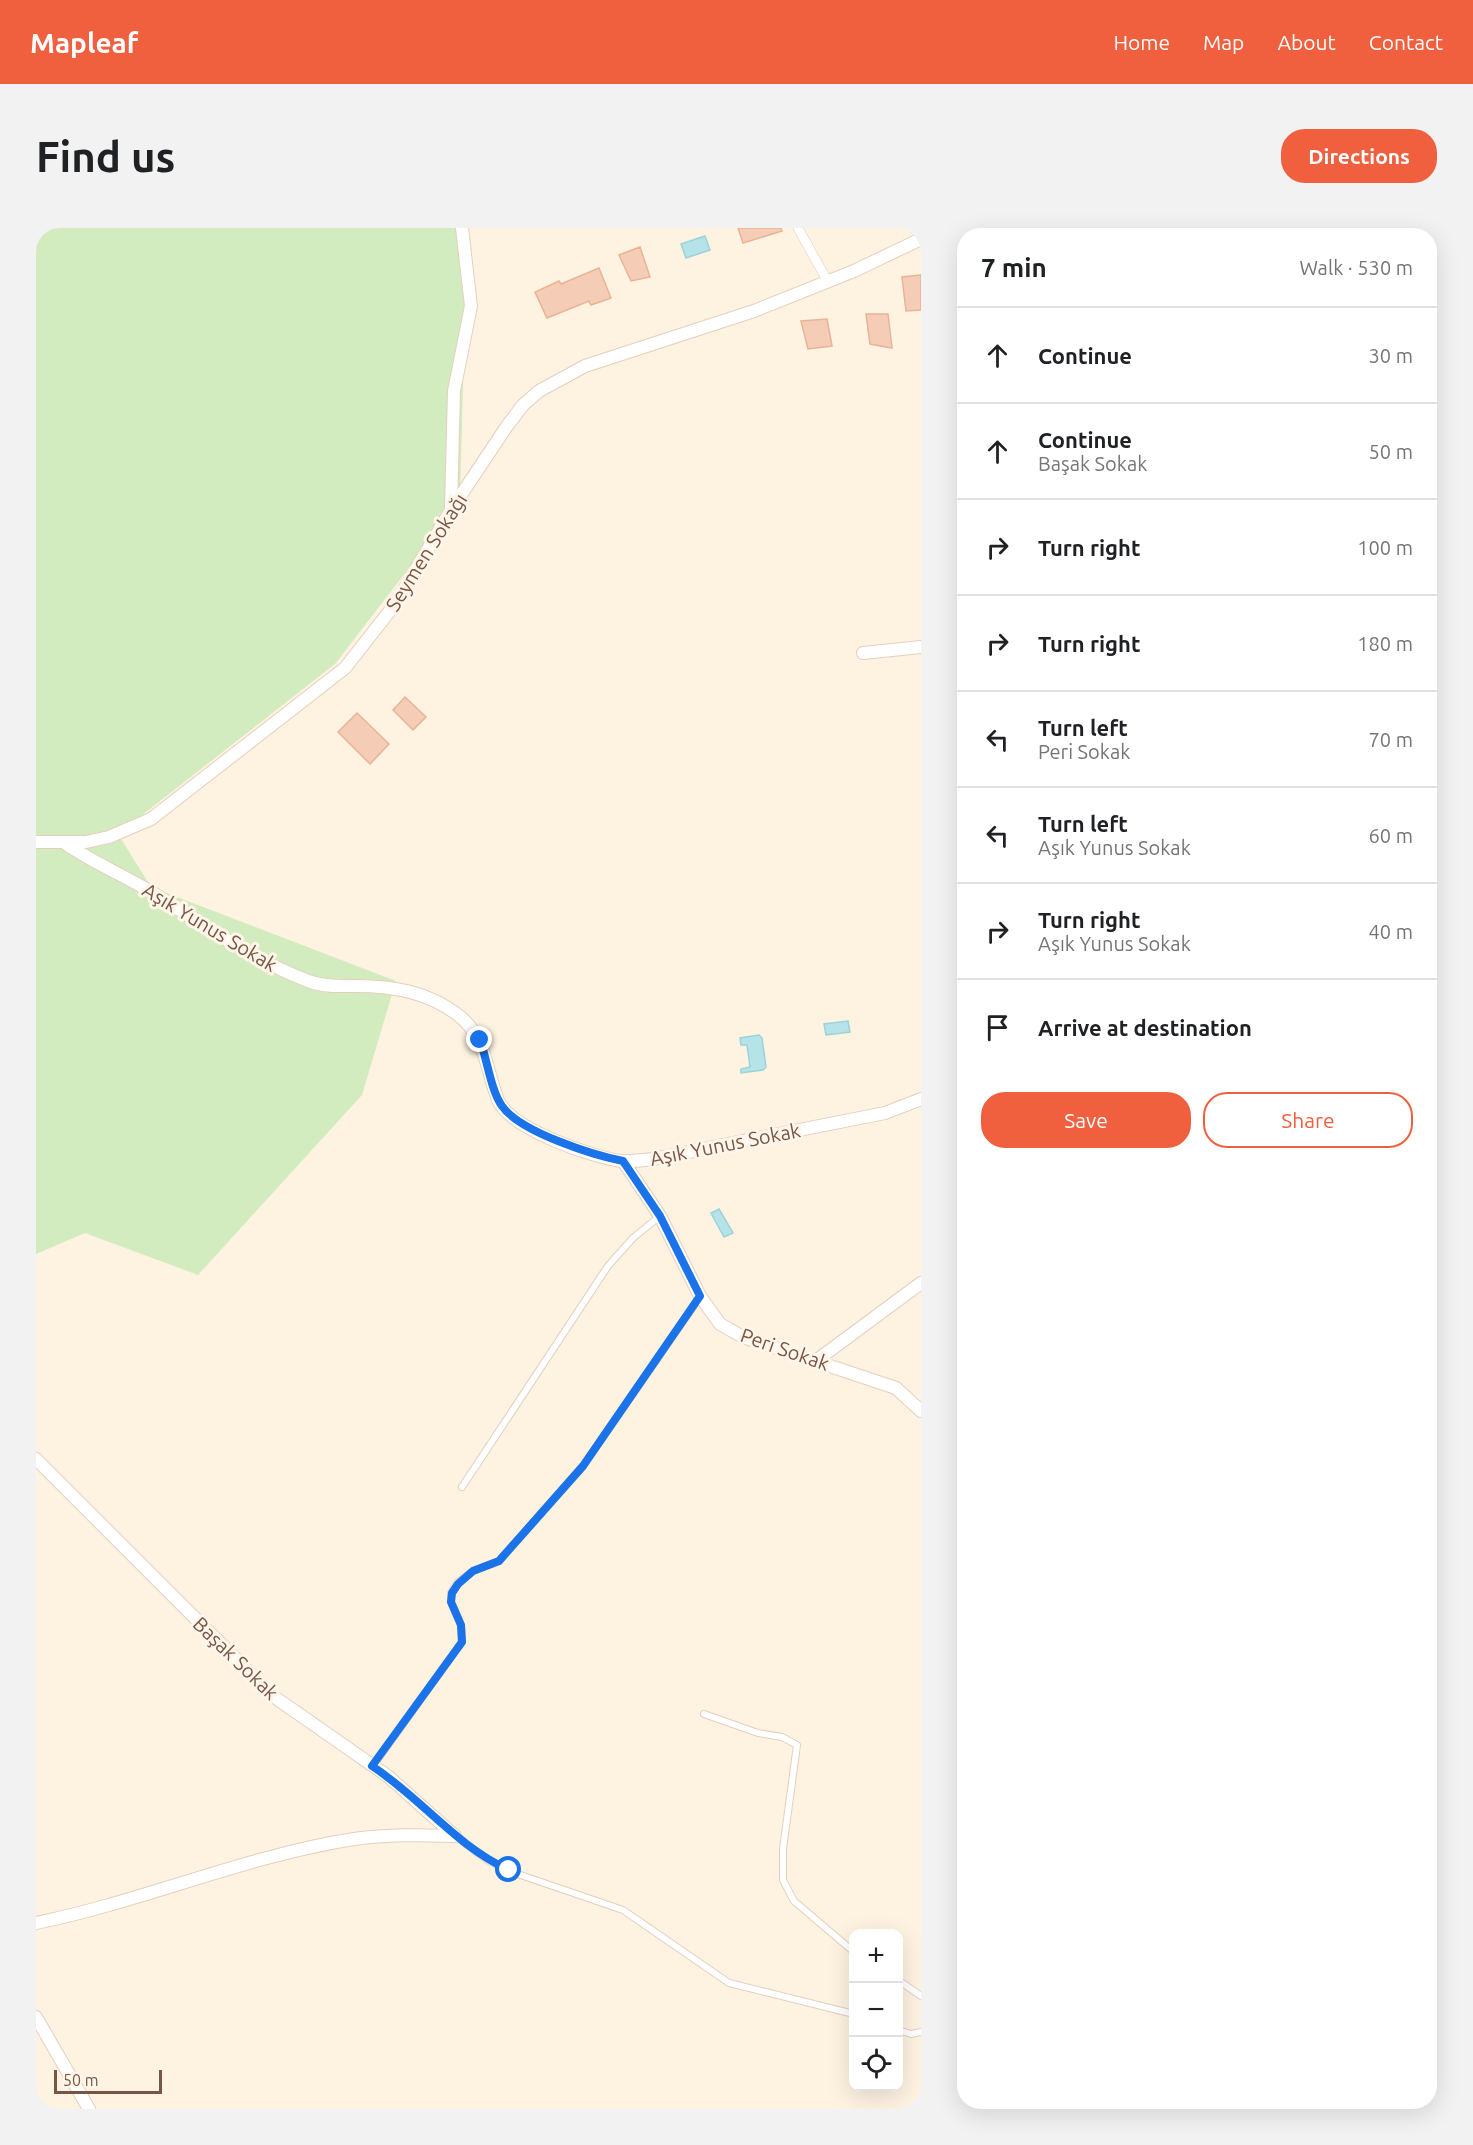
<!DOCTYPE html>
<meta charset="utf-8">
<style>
body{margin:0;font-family:Ubuntu,sans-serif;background:#f2f2f2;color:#202124}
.controls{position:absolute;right:18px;bottom:18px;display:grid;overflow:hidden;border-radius:12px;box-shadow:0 6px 24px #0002}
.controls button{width:54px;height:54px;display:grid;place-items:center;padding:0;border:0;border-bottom:2px solid #e0e0e0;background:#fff;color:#202124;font:30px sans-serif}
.scale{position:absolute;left:18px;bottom:15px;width:108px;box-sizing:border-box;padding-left:6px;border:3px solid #775646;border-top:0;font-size:16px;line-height:21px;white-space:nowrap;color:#775646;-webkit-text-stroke:4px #fff5e9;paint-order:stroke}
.stop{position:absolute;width:18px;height:18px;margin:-14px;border:4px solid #1a73e8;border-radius:50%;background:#fff}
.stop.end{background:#1a73e8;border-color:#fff;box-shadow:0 2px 6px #0008}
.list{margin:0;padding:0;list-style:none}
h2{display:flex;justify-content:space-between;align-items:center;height:78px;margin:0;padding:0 24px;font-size:26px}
h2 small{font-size:20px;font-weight:400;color:#757577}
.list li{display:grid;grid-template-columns:39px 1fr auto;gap:18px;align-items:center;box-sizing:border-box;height:96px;padding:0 24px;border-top:2px solid #e0e0e0}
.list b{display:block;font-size:22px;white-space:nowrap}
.list p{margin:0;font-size:20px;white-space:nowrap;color:#757577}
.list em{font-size:20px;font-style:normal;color:#757577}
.actions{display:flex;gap:12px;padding:18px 24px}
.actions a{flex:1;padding:14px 0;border:2px solid #f05f3e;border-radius:24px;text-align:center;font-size:21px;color:#f05f3e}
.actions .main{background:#f05f3e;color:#fff}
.icon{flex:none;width:33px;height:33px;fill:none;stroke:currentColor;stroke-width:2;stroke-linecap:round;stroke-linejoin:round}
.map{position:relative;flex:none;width:885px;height:1881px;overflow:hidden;border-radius:24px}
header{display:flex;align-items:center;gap:36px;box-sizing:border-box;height:84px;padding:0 30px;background:#f05f3e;color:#fff}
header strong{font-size:28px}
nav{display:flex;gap:33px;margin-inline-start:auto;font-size:21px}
.intro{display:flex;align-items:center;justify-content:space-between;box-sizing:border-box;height:144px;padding:0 36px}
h1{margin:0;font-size:42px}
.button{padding:15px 27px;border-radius:24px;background:#f05f3e;color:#fff;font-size:21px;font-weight:700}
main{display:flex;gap:36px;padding:0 36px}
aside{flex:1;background:#fff;border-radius:24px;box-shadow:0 6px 24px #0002}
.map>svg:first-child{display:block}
.green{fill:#d3ecbf}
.water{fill:#b5e3e8;stroke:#9ad3db;stroke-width:1.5}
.building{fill:#f5cdb7;stroke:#e9b396;stroke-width:1.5}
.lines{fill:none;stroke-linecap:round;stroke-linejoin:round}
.service-casing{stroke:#e4cfbf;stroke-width:8}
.pedestrian-casing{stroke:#e4cfbf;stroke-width:10}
.minor-casing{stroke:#e4cfbf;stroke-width:14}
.service{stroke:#fff;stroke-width:6}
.pedestrian{stroke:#fff;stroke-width:9}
.minor{stroke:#fff;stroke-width:12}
.route{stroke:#1a73e8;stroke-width:8}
.labels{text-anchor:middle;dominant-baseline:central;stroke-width:6;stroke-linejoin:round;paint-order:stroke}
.street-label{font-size:20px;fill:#775646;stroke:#fff5e9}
</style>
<header>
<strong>Mapleaf</strong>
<nav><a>Home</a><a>Map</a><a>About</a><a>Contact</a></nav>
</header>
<div class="intro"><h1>Find us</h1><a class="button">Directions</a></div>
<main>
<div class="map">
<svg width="885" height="1881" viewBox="0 0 885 1881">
<rect width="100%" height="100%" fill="#fef2e1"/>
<path class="green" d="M0,0H431L424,274L299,436L82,606L115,659L360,753L326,867L162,1047L49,1005L0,1026Z"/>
<path class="water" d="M669,8L674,22L650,30L645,16Z
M812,793L814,804L790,807L788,796Z
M723,807L726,810L730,839L727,842L705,845V841L714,839L711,817H705L704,810Z
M683,981L697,1005L688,1009L675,985Z"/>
<path class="building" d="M702,0H745L746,3L707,15Z
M604,19L614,49L595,53L583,27Z
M563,40L575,70L555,77L553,73L511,90L499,64L523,53L525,56Z
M885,47V82L870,83L866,49Z
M830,86H852L856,120L834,116Z
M791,91L796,118L772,121L765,93Z
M369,469L390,489L377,502L357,482Z
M321,485L353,516L334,536L302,504Z"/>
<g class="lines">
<defs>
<path id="service" d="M426,1259L572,1038L597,1010L624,988
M668,1486L722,1505L746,1509L761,1517L747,1621V1652L758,1673L818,1724
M337,1538L426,1414L425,1397L415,1374V1365L421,1355L437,1343L463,1333L547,1238L664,1069
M419,1608L453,1633L473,1643L587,1682L693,1755L818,1786
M862,1752L885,1768
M862,1802L875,1806L885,1804"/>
<path id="pedestrian" d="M762,0L792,54"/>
<path id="minor" d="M415,281L418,163L435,78L426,0
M827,425L885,419
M0,614H50L73,609L115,591L309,440L360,375L415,282L471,198L487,177L503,163L549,138L718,83L818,43L885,11
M30,616C58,635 89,648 117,665C168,697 218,733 275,754C289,759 306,758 320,758C358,758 392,764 422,787C450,808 450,842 462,872C474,901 556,929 585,933C596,934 607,932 617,931L849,885L885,871
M587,933L624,988L664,1068L684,1096L707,1109L860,1160L885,1183
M781,1132L885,1055
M0,1231L237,1468L353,1549L419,1608
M0,1695C108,1673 209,1628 318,1611C352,1606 385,1607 419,1608
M0,1789L53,1881"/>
</defs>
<use href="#service" class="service-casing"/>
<use href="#pedestrian" class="pedestrian-casing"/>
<use href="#minor" class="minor-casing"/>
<use href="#service" class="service"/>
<use href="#pedestrian" class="pedestrian"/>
<use href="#minor" class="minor"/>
</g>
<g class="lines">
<path class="route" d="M444,812C451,831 455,863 466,878C484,904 557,927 587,933L624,988L664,1068L547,1238L463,1333L437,1343L422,1356L416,1365L415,1374L425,1397L426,1414L336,1538C385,1570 420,1618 473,1642"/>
</g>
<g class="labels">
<g class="street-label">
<text transform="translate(390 324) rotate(-58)">Seymen Sokağı</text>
<text transform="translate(174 699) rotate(31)">Aşık Yunus Sokak</text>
<text transform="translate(689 916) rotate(-11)">Aşık Yunus Sokak</text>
<text transform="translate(749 1121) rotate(19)">Peri Sokak</text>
<text transform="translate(200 1430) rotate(44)">Başak Sokak</text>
</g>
</g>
</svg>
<div class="controls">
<button>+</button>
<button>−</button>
<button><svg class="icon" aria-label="locate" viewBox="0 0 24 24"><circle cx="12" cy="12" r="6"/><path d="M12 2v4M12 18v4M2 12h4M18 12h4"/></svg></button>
</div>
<div class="scale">50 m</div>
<div class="stop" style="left:473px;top:1642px"></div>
<div class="stop end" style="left:444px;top:812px"></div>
</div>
<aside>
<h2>7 min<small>Walk · 530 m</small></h2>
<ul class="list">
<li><svg class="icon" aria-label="ahead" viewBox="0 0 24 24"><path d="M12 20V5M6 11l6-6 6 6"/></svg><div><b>Continue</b></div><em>30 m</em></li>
<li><svg class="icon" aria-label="ahead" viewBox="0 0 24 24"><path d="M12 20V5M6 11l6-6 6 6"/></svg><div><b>Continue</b><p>Başak Sokak</p></div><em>50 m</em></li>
<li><svg class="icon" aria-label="right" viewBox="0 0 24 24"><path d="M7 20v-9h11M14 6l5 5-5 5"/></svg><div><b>Turn right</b></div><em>100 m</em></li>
<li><svg class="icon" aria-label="right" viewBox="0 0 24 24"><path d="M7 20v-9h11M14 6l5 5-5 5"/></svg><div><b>Turn right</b></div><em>180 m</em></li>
<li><svg class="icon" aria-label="left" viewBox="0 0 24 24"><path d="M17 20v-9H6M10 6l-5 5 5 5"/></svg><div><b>Turn left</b><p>Peri Sokak</p></div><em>70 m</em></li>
<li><svg class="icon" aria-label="left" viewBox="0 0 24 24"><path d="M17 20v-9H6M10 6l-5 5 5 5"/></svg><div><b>Turn left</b><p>Aşık Yunus Sokak</p></div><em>60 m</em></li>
<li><svg class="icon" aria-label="right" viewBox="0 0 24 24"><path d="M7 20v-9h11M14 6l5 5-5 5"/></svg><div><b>Turn right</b><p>Aşık Yunus Sokak</p></div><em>40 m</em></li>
<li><svg class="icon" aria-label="arrive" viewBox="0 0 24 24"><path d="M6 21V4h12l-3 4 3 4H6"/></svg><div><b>Arrive at destination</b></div></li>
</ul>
<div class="actions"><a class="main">Save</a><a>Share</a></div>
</aside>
</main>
